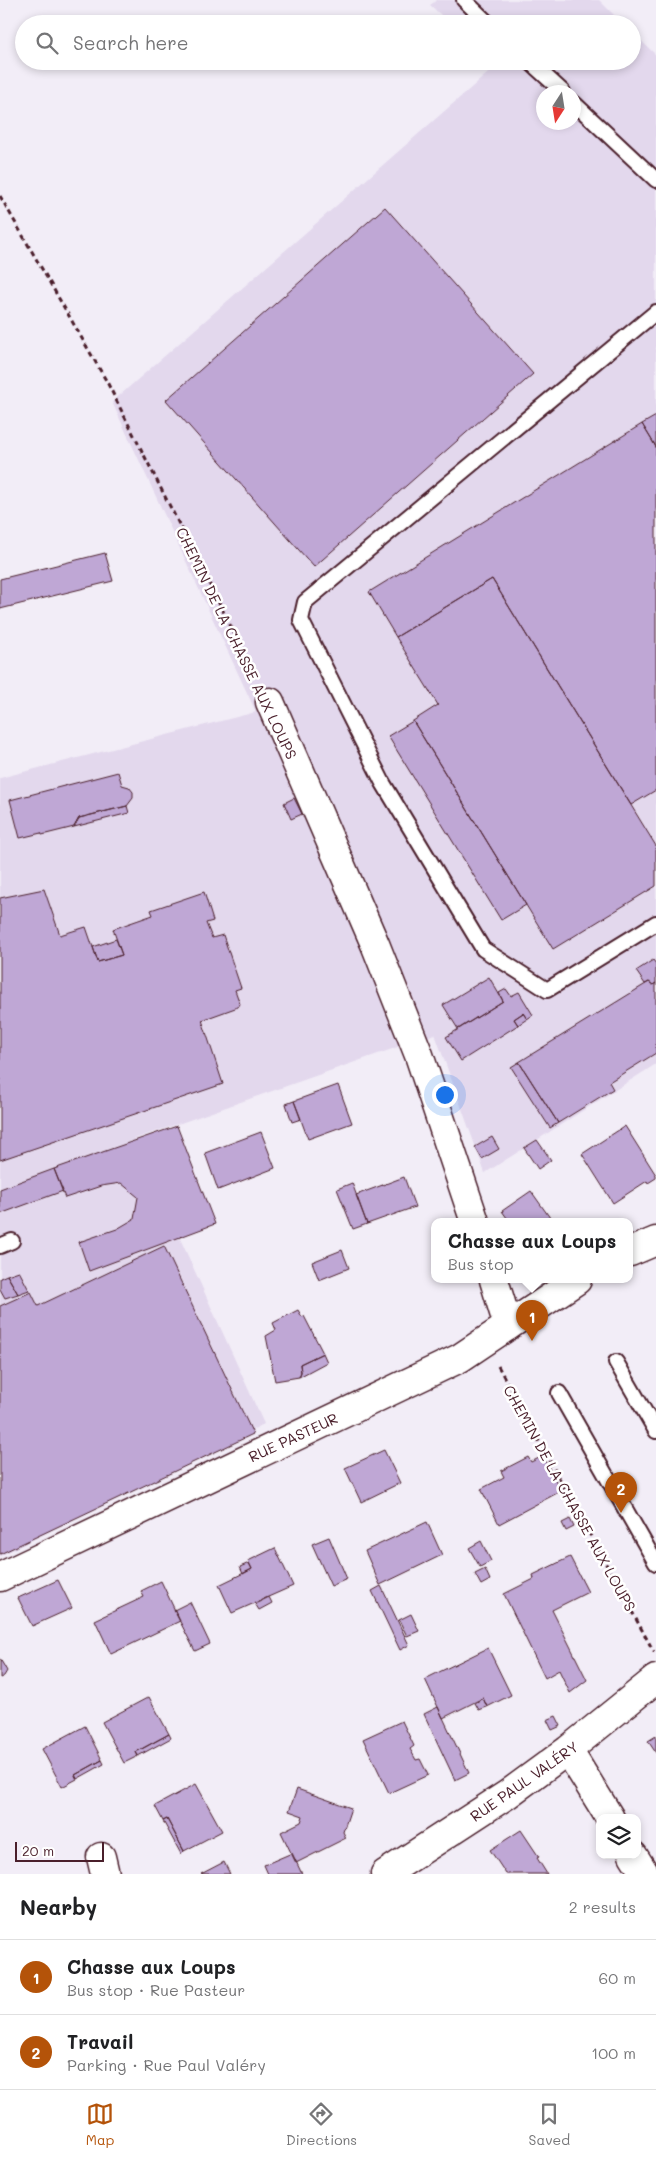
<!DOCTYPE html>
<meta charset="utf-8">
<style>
body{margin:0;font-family:Mali,sans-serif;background:#f6f6f6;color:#202124}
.controls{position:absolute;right:15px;bottom:15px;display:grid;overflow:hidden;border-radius:10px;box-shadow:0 2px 8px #0003}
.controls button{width:45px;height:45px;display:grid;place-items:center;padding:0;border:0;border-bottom:1px solid #e0e0e0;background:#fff;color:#202124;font:25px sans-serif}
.compass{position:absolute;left:536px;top:85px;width:45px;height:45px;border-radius:50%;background:#fff;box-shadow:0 2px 8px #0003;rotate:192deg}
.scale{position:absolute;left:15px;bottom:12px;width:89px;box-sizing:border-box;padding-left:5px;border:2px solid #4a1f2b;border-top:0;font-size:14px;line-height:18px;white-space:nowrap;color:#4a1f2b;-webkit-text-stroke:4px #fff;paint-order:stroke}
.you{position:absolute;left:444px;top:1094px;width:18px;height:18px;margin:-12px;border:4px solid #fff;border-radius:50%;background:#1a73e8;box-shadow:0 0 0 8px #1a73e833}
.badge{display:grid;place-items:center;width:32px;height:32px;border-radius:50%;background:#b45309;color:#fff;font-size:16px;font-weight:700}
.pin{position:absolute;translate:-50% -41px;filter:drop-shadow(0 1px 2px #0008)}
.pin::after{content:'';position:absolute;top:26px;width:18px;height:15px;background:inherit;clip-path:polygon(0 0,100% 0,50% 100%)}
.popup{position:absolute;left:431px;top:1218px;width:202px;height:65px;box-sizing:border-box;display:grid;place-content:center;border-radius:10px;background:#fff;filter:drop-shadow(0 1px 4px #0005);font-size:16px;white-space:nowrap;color:#757577}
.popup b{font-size:19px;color:#202124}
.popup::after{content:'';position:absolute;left:50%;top:100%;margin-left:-10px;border:10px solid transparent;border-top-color:#fff}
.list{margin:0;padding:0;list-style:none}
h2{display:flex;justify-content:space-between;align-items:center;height:65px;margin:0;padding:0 20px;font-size:21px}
h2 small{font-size:16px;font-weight:400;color:#757577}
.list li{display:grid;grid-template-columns:32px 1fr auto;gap:15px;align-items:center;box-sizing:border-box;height:75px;padding:0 20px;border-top:1px solid #e0e0e0}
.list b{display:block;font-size:19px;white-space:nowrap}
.list p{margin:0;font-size:16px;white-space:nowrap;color:#757577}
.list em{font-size:16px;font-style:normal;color:#757577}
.icon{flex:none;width:28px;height:28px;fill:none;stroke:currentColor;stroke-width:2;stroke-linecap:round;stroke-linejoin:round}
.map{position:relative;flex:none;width:656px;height:1874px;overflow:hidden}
.search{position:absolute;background:#fff;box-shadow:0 2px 8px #0003;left:15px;right:15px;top:15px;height:55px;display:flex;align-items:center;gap:12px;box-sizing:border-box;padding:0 18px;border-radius:28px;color:#757577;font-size:19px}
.sheet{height:215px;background:#fff}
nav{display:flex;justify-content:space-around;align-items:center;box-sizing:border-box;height:70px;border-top:1px solid #e0e0e0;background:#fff;font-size:14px;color:#757577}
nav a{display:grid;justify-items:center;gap:2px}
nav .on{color:#b45309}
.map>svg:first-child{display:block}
.built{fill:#e3d8ed;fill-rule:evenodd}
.building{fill:#bfa7d5;stroke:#4a1f2b}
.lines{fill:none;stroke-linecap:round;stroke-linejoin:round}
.lane-casing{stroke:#4a1f2b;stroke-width:18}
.street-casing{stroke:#4a1f2b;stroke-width:31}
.secondary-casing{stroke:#4a1f2b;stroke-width:31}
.path{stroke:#4a1f2b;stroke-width:3;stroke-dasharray:5 4;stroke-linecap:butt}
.lane{stroke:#fff;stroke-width:14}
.street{stroke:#fff;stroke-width:28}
.secondary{stroke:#fff;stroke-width:28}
.labels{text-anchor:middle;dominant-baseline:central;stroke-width:5;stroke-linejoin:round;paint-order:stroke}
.street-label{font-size:15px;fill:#4a1f2b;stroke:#fff}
</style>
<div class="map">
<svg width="656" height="1874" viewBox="0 0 656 1874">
<rect width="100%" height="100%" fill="#f2edf7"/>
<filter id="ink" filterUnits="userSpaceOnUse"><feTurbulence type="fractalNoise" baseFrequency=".02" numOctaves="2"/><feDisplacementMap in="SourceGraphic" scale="10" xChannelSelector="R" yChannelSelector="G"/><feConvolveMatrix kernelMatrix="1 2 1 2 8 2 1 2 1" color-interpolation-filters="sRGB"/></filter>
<g filter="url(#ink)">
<path class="built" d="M437,0H599L623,24H451L430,5Z
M632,32L656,55V1064L485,1173L435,1034L135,1139L264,1424L0,1556V778L256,712L112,402L496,66L491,61H632ZM544,92H574V122H544Z"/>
<path class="building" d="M385,207L533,374L314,567L166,400Z
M656,416V447L642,424Z
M642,424L656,447V790L631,805L492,579L396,637L369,592Z
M105,553L113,581L0,609V579Z
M492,579L656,846V886L553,949L413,721L438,705L396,637Z
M413,721L526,905L501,920L388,736Z
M118,772L122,785L129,787L133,792V798L127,806L79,818L74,827L42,835L41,833L20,838L10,800Z
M294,798L302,814L291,819L284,803Z
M127,806L129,813L74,827L79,818Z
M44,889L60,935L86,927L98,962L122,955L113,929L153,915L151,910L204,892L213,921L206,923L212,938L223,935L241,988L235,990L240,1004L238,1007L202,1020L223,1084L0,1160V898Z
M116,939L122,955L98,962L93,947Z
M653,960L656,964V983L653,985L649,982L645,984L636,971Z
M489,977L503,1001L458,1029L443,1005Z
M649,982L653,985L656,983V1053L609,1082L613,1089L558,1123L519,1062Z
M506,989L511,996L519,992L533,1015L527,1019L523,1013L514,1019L518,1025L461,1061L446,1037L503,1001L499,993Z
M523,1013L527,1019L518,1025L514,1019Z
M519,1062L558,1123L550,1128L511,1067Z
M338,1085L352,1123L308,1139L294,1101Z
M294,1101L301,1119L292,1122L286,1104Z
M177,1126L215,1224L89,1271L79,1242L117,1229L134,1219L138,1197L121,1183L101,1186L65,1198L54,1169Z
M625,1126L656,1175V1178L648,1183L647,1181L613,1203L582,1154Z
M261,1132L275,1168L218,1190L205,1153Z
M492,1137L499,1149L482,1159L475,1147Z
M537,1140L551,1160L538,1169L524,1148Z
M54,1169L63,1191L0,1214V1189Z
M404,1177L415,1207L367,1224L356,1195Z
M352,1183L367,1224L353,1229L337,1189Z
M531,1191L553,1222H510L502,1211Z
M164,1246L253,1434L0,1554V1306L31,1292L38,1306Z
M342,1250L349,1268L319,1280L312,1262Z
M19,1271L29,1290L18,1294L7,1275Z
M7,1275L18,1294L5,1298L0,1289V1278Z
M298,1310L302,1317L304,1316L323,1353L300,1364L301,1372L299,1377L275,1381L266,1336L276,1330L273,1323Z
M323,1353L327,1362L299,1377L301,1372L300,1364Z
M384,1450L400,1483L361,1502L345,1468Z
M543,1456L561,1491L499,1524L481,1489L504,1477L501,1471L528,1457L531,1462Z
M570,1519L574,1527L566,1531L562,1523Z
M427,1522L442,1555L380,1585L365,1551Z
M329,1537L347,1579L331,1586L312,1544Z
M481,1541L491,1561L480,1567L469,1548Z
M275,1548L293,1586L232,1613L219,1585L252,1569L248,1561Z
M570,1557L588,1592L552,1610L587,1680L570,1693L559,1670L545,1678L504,1594L534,1579L533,1575Z
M249,1563L252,1569L243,1574L240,1567Z
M485,1569L490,1580L481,1585L475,1574Z
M58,1580L72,1608L32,1626L18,1598Z
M161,1581L180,1621L111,1654L95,1620L144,1597L141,1591Z
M381,1586L409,1645L400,1650L372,1591Z
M269,1597L272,1603L259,1610L254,1602L257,1603Z
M190,1602L210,1644L195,1651L174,1610Z
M411,1614L419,1631L407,1636L399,1620Z
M488,1648L511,1695L487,1707L483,1698L443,1718L425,1679Z
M0,1659L7,1671L4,1676L0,1678Z
M149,1697L169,1734L136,1752L138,1756L124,1763L102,1722Z
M483,1698L487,1707L479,1710L475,1703Z
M438,1707L469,1773L455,1780L424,1714Z
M556,1716L561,1726L552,1730L547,1720Z
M402,1721L414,1746L410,1749L416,1760L420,1759L428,1775L389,1793L363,1739Z
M85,1726L102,1760L75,1775L77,1779L62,1787L42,1749Z
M169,1734L171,1738L138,1756L136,1752Z
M656,1736V1753L648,1741Z
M102,1760L104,1764L77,1779L75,1775Z
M196,1784L222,1831L184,1851L167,1819L163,1821L155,1806Z
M297,1789L351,1808L343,1832L346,1838L296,1863L281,1832L301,1822L303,1816L289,1811Z
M167,1819L184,1851L181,1854L163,1821Z
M521,1830L539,1857L537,1858L547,1874H506L490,1850Z
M292,1853L302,1874H268L264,1865Z
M224,1862L230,1874H201Z"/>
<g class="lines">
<defs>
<path id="lane" d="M464,0L489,24
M529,61L563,92
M574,103L656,180
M656,312L305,602L301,620L383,783L483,949L547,990L656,923
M0,1246L12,1241
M616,1362L656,1431
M559,1393L656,1563"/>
<path id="street" d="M270,702L375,944L419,1055L475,1222
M494,1280L508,1326
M568,1750L610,1818
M633,1855L645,1874
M101,1857L105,1874
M385,1874L508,1794L568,1750L656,1679"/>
<path id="secondary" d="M630,1252L656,1241
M0,1577L460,1358L577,1280"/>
</defs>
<use href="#lane" class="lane-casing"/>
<use href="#street" class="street-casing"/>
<use href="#secondary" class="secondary-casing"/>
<path class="path" d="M0,196L107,382L257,678
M498,1366L654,1652"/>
<use href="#lane" class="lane"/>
<use href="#street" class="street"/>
<use href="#secondary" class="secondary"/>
</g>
</g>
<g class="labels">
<g class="street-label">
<text transform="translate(237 643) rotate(64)">CHEMIN DE LA CHASSE AUX LOUPS</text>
<text transform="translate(293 1437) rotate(-25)">RUE PASTEUR</text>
<text transform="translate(570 1498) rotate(61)">CHEMIN DE LA CHASSE AUX LOUPS</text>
<text transform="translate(524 1781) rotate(-35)">RUE PAUL VALÉRY</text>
</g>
</g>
</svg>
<div class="controls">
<button><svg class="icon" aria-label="layers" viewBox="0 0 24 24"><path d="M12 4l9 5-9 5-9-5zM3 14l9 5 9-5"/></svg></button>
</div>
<svg class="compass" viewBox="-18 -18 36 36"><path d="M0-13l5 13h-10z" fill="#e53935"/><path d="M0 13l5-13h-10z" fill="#757577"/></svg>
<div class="scale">20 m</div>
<div class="you"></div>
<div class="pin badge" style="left:532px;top:1341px">1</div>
<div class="popup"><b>Chasse aux Loups</b>Bus stop</div>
<div class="pin badge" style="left:621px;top:1513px">2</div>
<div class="search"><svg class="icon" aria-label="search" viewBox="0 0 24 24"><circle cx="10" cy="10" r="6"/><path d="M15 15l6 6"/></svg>Search here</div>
</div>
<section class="sheet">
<h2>Nearby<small>2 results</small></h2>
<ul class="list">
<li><span class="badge">1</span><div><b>Chasse aux Loups</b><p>Bus stop · Rue Pasteur</p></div><em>60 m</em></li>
<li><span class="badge">2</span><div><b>Travail</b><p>Parking · Rue Paul Valéry</p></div><em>100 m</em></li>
</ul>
</section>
<nav>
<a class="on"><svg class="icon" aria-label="map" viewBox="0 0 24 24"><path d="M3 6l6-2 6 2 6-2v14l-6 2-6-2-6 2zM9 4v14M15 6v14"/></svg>Map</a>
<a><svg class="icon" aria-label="directions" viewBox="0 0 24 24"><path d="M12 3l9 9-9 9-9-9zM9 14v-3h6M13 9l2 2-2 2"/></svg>Directions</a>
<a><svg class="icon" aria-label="saved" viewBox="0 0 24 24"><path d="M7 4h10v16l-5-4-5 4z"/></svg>Saved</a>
</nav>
